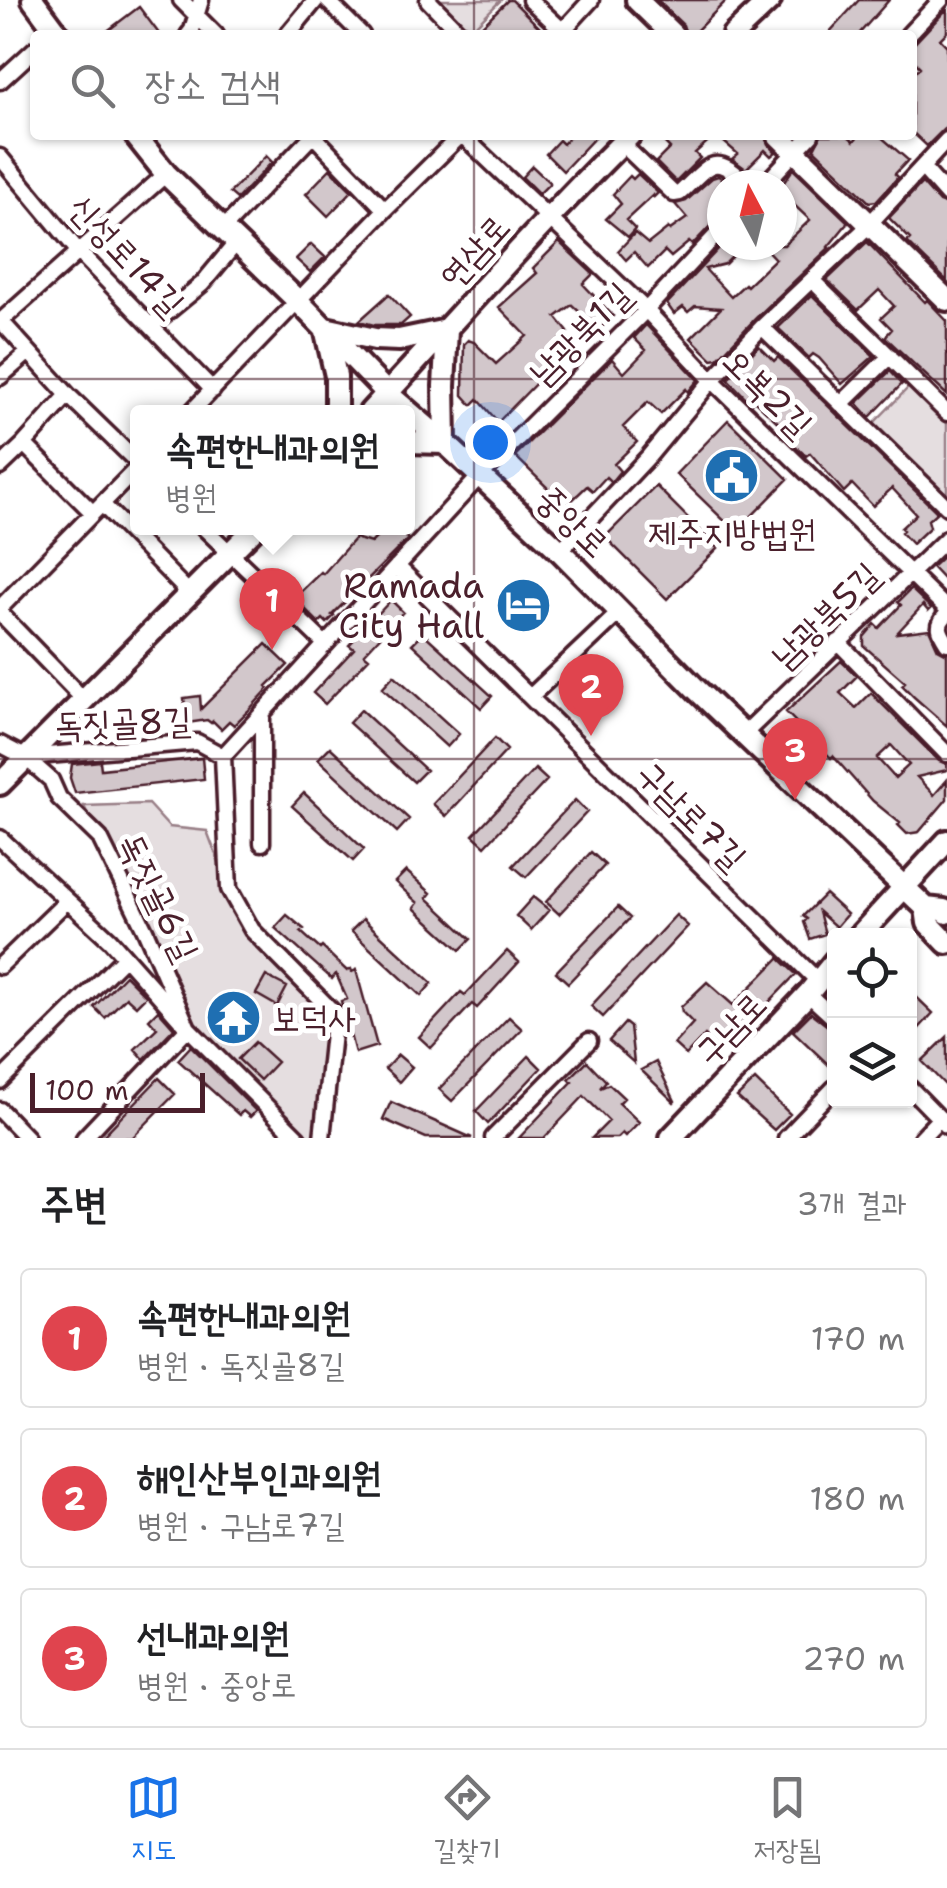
<!DOCTYPE html>
<html lang="ko">
<meta charset="utf-8">
<style>
body{margin:0;font-family:"Shantell Sans","Poor Story",sans-serif;background:#f6f6f6;color:#202124}
.controls{position:absolute;right:30px;bottom:30px;display:grid;overflow:hidden;border-radius:10px;box-shadow:0 2px 8px #0004}
.controls button{width:90px;height:90px;display:grid;place-items:center;padding:0;border:0;border-bottom:2px solid #e0e0e0;background:#fff;color:#202124;font:50px sans-serif}
.compass{position:absolute;left:707px;top:170px;width:90px;height:90px;border-radius:50%;background:#fff;box-shadow:0 2px 8px #0004;rotate:353deg}
.scale{position:absolute;left:30px;bottom:25px;width:175px;box-sizing:border-box;padding-left:10px;border:5px solid #4a1f2b;border-top:0;font-size:28px;line-height:35px;white-space:nowrap;color:#4a1f2b;-webkit-text-stroke:8px #fff;paint-order:stroke}
.you{position:absolute;left:490px;top:442px;width:35px;height:35px;margin:-25px;border:8px solid #fff;border-radius:50%;background:#1a73e8;box-shadow:0 0 0 15px #1a73e833}
.badge{display:grid;place-items:center;width:65px;height:65px;border-radius:50%;background:#1a73e8;color:#fff;font-size:32px;font-weight:700}
.pin{position:absolute;translate:-50% -82px;filter:drop-shadow(0 2px 5px #0008)}
.pin::after{content:'';position:absolute;top:52px;width:35px;height:30px;background:inherit;clip-path:polygon(0 0,100% 0,50% 100%)}
.popup{position:absolute;left:130px;top:405px;width:285px;height:130px;box-sizing:border-box;display:grid;place-content:center;border-radius:10px;background:#fff;filter:drop-shadow(0 2px 8px #0005);font-size:32px;white-space:nowrap;color:#757577}
.popup b{font-size:38px;color:#202124}
.popup::after{content:'';position:absolute;left:50%;top:100%;margin-left:-20px;border:20px solid transparent;border-top-color:#fff}
.list{margin:0;padding:0;list-style:none}
h2{display:flex;justify-content:space-between;align-items:center;height:130px;margin:0;padding:0 40px;font-size:42px}
h2 small{font-size:32px;font-weight:400;color:#757577}
.list li{display:grid;grid-template-columns:65px 1fr auto;gap:30px;align-items:center;box-sizing:border-box;height:140px;margin:0 20px 20px;padding:0 20px;border:2px solid #e0e0e0;border-radius:10px}
.list b{display:block;font-size:38px;white-space:nowrap}
.list p{margin:0;font-size:32px;white-space:nowrap;color:#757577}
.list em{font-size:32px;font-style:normal;color:#757577}
.icon{flex:none;width:55px;height:55px;fill:none;stroke:currentColor;stroke-width:2;stroke-linecap:round;stroke-linejoin:round}
.map{position:relative;flex:none;width:947px;height:1138px;overflow:hidden}
.search{position:absolute;background:#fff;box-shadow:0 2px 8px #0004;left:30px;right:30px;top:30px;height:110px;display:flex;align-items:center;gap:25px;box-sizing:border-box;padding:0 35px;border-radius:10px;color:#757577;font-size:38px}
.sheet{height:610px;background:#fff}
nav{display:flex;justify-content:space-around;align-items:center;box-sizing:border-box;height:140px;border-top:2px solid #e0e0e0;background:#fff;font-size:28px;color:#757577}
nav a{display:grid;justify-items:center;gap:5px}
nav .on{color:#1a73e8}
.map>svg:first-child{display:block}
.green{fill:#e5dee0;stroke:#987e86;stroke-width:2.5}
.building{fill:#d2c7cb;stroke:#4a1f2b;stroke-width:2.5;fill-rule:evenodd}
.lines{fill:none;stroke-linecap:round;stroke-linejoin:round}
.street-casing{stroke:#4a1f2b;stroke-width:21}
.secondary-casing{stroke:#4a1f2b;stroke-width:28}
.street{stroke:#fff;stroke-width:14}
.secondary{stroke:#fff;stroke-width:20}
.grid{fill:none;stroke:#4a1f2b;stroke-width:2.5;stroke-opacity:0.55}
.labels{text-anchor:middle;dominant-baseline:central;stroke-width:10;stroke-linejoin:round;paint-order:stroke}
.street-label{font-size:35px;fill:#4a1f2b;stroke:#fff}
.poi-label{font-size:35px;fill:#4a1f2b;stroke:#fff}
</style>
<div class="map">
<svg width="947" height="1138" viewBox="0 0 947 1138">
<rect width="100%" height="100%" fill="#fff"/>
<filter id="ink" filterUnits="userSpaceOnUse"><feTurbulence type="fractalNoise" baseFrequency=".01" numOctaves="2"/><feDisplacementMap in="SourceGraphic" scale="20" xChannelSelector="R" yChannelSelector="G"/><feConvolveMatrix kernelMatrix="1 2 1 2 8 2 1 2 1" color-interpolation-filters="sRGB"/></filter>
<g filter="url(#ink)">
<path class="green" d="M436,0H501L469,32Z
M909,387L947,423V501L870,427Z
M148,804L169,827L207,831L229,889L252,930L335,1014L322,1138H298L188,1028L84,806Z"/>
<path class="building" d="M508,0H512L547,35H523L518,31L514,35H472Z
M657,0H727L692,35H686L683,25Z
M859,0H889L858,35H827Z
M139,7L160,35H102Z
M947,9V32L940,39L947,46V126L927,146L912,132V76L920,67L912,59V46Z
M571,135H597L563,171L546,154L559,140L563,144Z
M675,135H715L695,153L700,158L676,182L656,162L670,148L665,143Z
M716,135H765L768,144L776,152L771,156L765,150L746,169L732,159L738,154Z
M821,135H847L854,141L859,135H879L908,160L895,174L898,177L876,201L869,202L814,149Z
M266,156L272,162L237,199L230,193Z
M532,166L550,183L539,194L522,177Z
M330,169L352,191L328,216L306,194Z
M793,169L847,221L846,225L828,247L829,248L755,319L718,358L712,359L691,338L721,308L695,306L688,312L683,307L674,314L667,304L722,245L734,255L725,264L705,269L731,297L745,284L747,286L775,259L762,245H784L810,220L792,203L782,214V185Z
M638,174L658,193L654,197L653,195L626,220L635,229L628,237L606,219L621,204L613,194L630,176L633,179Z
M718,176L733,185H722V218L714,222L692,245L689,242L671,257L665,251L648,268L634,252L626,260L618,251L635,233L648,244L668,228L670,230L687,218L675,204L686,201L712,178Z
M922,183L939,202L947,205V281L907,242L910,239L889,218Z
M559,242L593,274L583,284L613,316L599,330L572,305L556,317L568,332L544,355L563,370L553,379L546,373L498,422L478,399L472,405L463,395L464,344L468,340L474,342L496,364L527,336L499,307L537,273L533,268Z
M867,242L925,302L927,300L947,321V395L885,337L892,329L881,318L894,306L879,290L858,310L827,280Z
M311,244L325,257L310,272L296,259Z
M389,294L410,317L401,325H374L359,321Z
M812,295L874,356L842,384L819,358L813,354L809,358L778,328Z
M646,325L698,380L688,392L686,389L661,414L648,402L623,427L637,442L614,464L620,471L611,482L606,477L593,491L587,486L566,506L515,456L612,359L624,373L646,350L634,338Z
M759,346L774,361L778,357L937,512L928,520L930,527L912,544L901,532L903,530L901,528L916,514L892,488L873,506L852,484L844,492L810,453L806,456L780,432L784,428L754,400L751,403L728,379Z
M890,371L902,384L870,417L857,403Z
M728,420L788,479L736,532L676,474Z
M656,486L718,548L667,599L605,537Z
M386,528H397L408,539L332,615L334,616L327,623L323,619L319,623L294,598L321,572L323,574L355,538L371,543Z
M947,553V583L932,567Z
M911,589L931,608L928,611L923,605L897,633L929,629L938,649L947,654V726L914,697L902,685L905,682L864,646V637L875,624L879,628L901,605L898,602Z
M391,600L403,612L364,654L369,658L325,704L313,693L354,649L349,645Z
M423,633L492,696L481,708L412,644Z
M266,644L288,665L267,686L269,688L248,711L234,725L229,721L221,729L213,721L211,723L207,720L187,723L184,698L200,696L201,709Z
M841,661L857,676L840,693L856,708L871,693L939,761L947,764V770L917,777L934,795L947,780V799L919,832L907,834L898,825L900,823L873,801L833,756L831,758L786,712ZM891,745L909,765L895,778L877,758Z
M394,675L459,734L447,747L382,688Z
M361,710L426,770L414,782L349,723Z
M495,738L507,750L446,816L433,804Z
M330,747L409,819L397,832L318,759Z
M202,758L204,779L75,793L70,778L72,764L100,761L101,769Z
M535,769L547,780L485,846L473,835Z
M304,793L364,849L353,861L292,806Z
M575,800L587,812L526,877L513,866Z
M591,852L605,865L559,914L546,902Z
M406,871L431,893L427,898L471,939L460,950L414,908L418,903L395,882Z
M825,894L847,914L836,927L819,912L825,934L810,939L804,922L807,919L803,916Z
M533,897L549,910L531,930L516,916Z
M618,907L630,918L568,983L556,972Z
M287,915L304,929L301,932L320,949L322,947L347,971L351,969L352,972L356,970L377,1046L355,1053L341,1001L347,999L336,974L332,979L275,928Z
M676,915L688,926L603,1017L591,1006Z
M363,919L432,983L421,996L351,931Z
M507,951L519,962L477,1008L472,1004L431,1048L419,1037L461,992L465,995Z
M779,958L796,974L722,1051L705,1035L686,1055L674,1044L693,1023L682,1012L681,1007L707,982L733,1005Z
M125,975L146,996L136,1006L126,997L105,1018L94,1007Z
M266,976L287,987L277,1006L256,994Z
M910,991L933,1013L910,1038Z
M240,1000L246,1030L226,1034L222,1013L232,1002Z
M158,1010L174,1028L144,1059L135,1049L157,1028L149,1019Z
M811,1013L834,1031V1070L793,1031Z
M509,1017L522,1029L452,1101L439,1089Z
M625,1023L630,1027L634,1063L609,1041Z
M947,1037V1087L922,1061Z
M255,1042L277,1062L260,1080L238,1059Z
M191,1046L256,1111L250,1117L243,1111L239,1115L178,1060Z
M398,1055L412,1067L399,1082L385,1069Z
M529,1056L541,1068L488,1124L476,1111Z
M587,1061L606,1081L600,1088L609,1084L624,1098L619,1103L639,1122L625,1136L622,1133L617,1138H592L609,1121L584,1096L544,1138H519L572,1082L569,1079Z
M656,1062L675,1101L674,1102L641,1070Z
M159,1078L175,1094L132,1138H101Z
M755,1080L790,1114L774,1130L737,1097Z
M391,1102L472,1138H426L383,1119Z"/>
<g class="lines">
<defs>
<path id="street" d="M181,0L216,35
M327,0L362,35
M428,0L462,35
M530,0L563,31
M188,35L192,30L201,0
M287,35L316,0
M559,35L591,0
M908,35L941,0
M0,81L35,49
M313,135L385,210
M462,135L646,310L712,380L947,609
M622,144L674,194L680,193C712,163 713,152 749,185
M0,157L79,252L213,390
M923,168L947,195
M764,185L811,135
M223,229L313,135
M812,280L947,413
M0,320L68,395L137,462
M1,321L166,174
M151,326L202,284L237,242
M762,327L947,507
M0,377L29,352
M841,404L890,356
M191,412L385,210L461,135
M24,444L93,513
M0,467L24,444L68,395
M102,504L190,594
M204,528L325,644
M560,551L649,456L712,380L762,327L862,232L947,140
M397,566L817,980
M0,608L137,468
M0,613L85,701
M947,614C936,625 939,631 947,643
M838,642L947,754
M530,697L621,611
M744,734L947,538
M0,744L25,757L51,780L59,798L100,838L145,930L188,1028L84,1138
M223,756L479,477L646,310L722,229
M25,757L197,742L223,756L229,889L252,930L335,1014L322,1138
M0,838L110,940L188,1028L298,1138
M262,843V713
M0,966L67,901
M808,994L834,1018
M0,1081L125,957
M910,1088L947,1126
M0,1110L27,1138
M493,1138L589,1041
M786,1138L834,1088
M921,1138L940,1118"/>
<path id="secondary" d="M33,0L59,35
M637,0L673,35
M733,35L770,0
M135,135L166,174L299,302L387,393L445,443L560,551L697,690L926,908L944,910L947,913
M778,135L947,300
M336,412V376L325,328L375,339L399,340L447,330L444,386L445,443L407,442
M370,412C456,319 540,224 630,135
M0,784L255,528
M926,908L928,923L947,943
M859,936L947,841
M671,1138L808,994L834,962"/>
</defs>
<use href="#street" class="street-casing"/>
<use href="#secondary" class="secondary-casing"/>
<use href="#street" class="street"/>
<use href="#secondary" class="secondary"/>
</g>
</g>
<path class="grid" d="M474,0V35M474,135V1138M0,379H947M0,759H947"/>
<defs>
<symbol id="civic-disc" viewBox="-11 -11 22 22"><circle r="9.5" fill="#1f6fb2" stroke="#fff"/><path d="M-.6-6.5H3V-4.5H.6V-3L4-1V1h2V6H-6V1h2V-1L-.6-3ZM-1.2 2.5V6h2.4V2.5Z" fill="#fff"/></symbol>
<symbol id="hotel-disc" viewBox="-11 -11 22 22"><circle r="9.5" fill="#1f6fb2" stroke="#fff"/><path d="M-6-4.5h1.5V1H6V5H4.5V3h-9V5H-6ZM-4 0a1.8 1.8 0 1 1 3.6 0ZM.5 0V-2.5h3Q6-2.5 6 0Z" fill="#fff"/></symbol>
<symbol id="temple-disc" viewBox="-11 -11 22 22"><circle r="9.5" fill="#1f6fb2" stroke="#fff"/><path d="M0-6L5-2H3V0L6.5 2.5H4V6H1.5V3h-3V6H-4V2.5H-6.5L-3 0V-2H-5Z" fill="#fff"/></symbol>
</defs>
<g fill-rule="evenodd">
<use href="#civic-disc" x="700" y="444" width="63" height="63"/>
<use href="#hotel-disc" x="492" y="574" width="63" height="63"/>
<use href="#temple-disc" x="202" y="986" width="63" height="63"/>
</g>
<g class="labels">
<g class="street-label">
<text transform="translate(474 251) rotate(-48)">연삼로</text>
<text transform="translate(127 255) rotate(47)">신성로14길</text>
<text transform="translate(580 333) rotate(-45)">남광북1길</text>
<text transform="translate(768 392) rotate(45)">오복2길</text>
<text transform="translate(573 521) rotate(44)">중앙로</text>
<text transform="translate(825 615) rotate(-44)">남광북5길</text>
<text transform="translate(123 722) rotate(-2)">독짓골8길</text>
<text transform="translate(692 815) rotate(45)">구남로7길</text>
<text transform="translate(159 897) rotate(64)">독짓골6길</text>
<text transform="translate(730 1028) rotate(-46)">구남로</text>
</g>
<g class="poi-label">
<text x="732" y="532">제주지방법원</text>
<text x="484" y="585" text-anchor="end">Ramada<tspan x="484" dy="40">City Hall</tspan></text>
<text x="272" y="1017" text-anchor="start">보덕사</text>
</g>
</g>
</svg>
<div class="controls">
<button><svg class="icon" aria-label="locate" viewBox="0 0 24 24"><circle cx="12" cy="12" r="6"/><path d="M12 2v4M12 18v4M2 12h4M18 12h4"/></svg></button>
<button><svg class="icon" aria-label="layers" viewBox="0 0 24 24"><path d="M12 4l9 5-9 5-9-5zM3 14l9 5 9-5"/></svg></button>
</div>
<svg class="compass" viewBox="-18 -18 36 36"><path d="M0-13l5 13h-10z" fill="#e53935"/><path d="M0 13l5-13h-10z" fill="#757577"/></svg>
<div class="scale">100 m</div>
<div class="you"></div>
<div class="pin badge" style="left:272px;top:650px;background:#e0444e">1</div>
<div class="popup"><b>속편한내과의원</b>병원</div>
<div class="pin badge" style="left:591px;top:736px;background:#e0444e">2</div>
<div class="pin badge" style="left:795px;top:800px;background:#e0444e">3</div>
<div class="search"><svg class="icon" aria-label="search" viewBox="0 0 24 24"><circle cx="10" cy="10" r="6"/><path d="M15 15l6 6"/></svg>장소 검색</div>
</div>
<section class="sheet">
<h2>주변<small>3개 결과</small></h2>
<ul class="list">
<li><span class="badge" style="background:#e0444e">1</span><div><b>속편한내과의원</b><p>병원 · 독짓골8길</p></div><em>170 m</em></li>
<li><span class="badge" style="background:#e0444e">2</span><div><b>해인산부인과의원</b><p>병원 · 구남로7길</p></div><em>180 m</em></li>
<li><span class="badge" style="background:#e0444e">3</span><div><b>선내과의원</b><p>병원 · 중앙로</p></div><em>270 m</em></li>
</ul>
</section>
<nav>
<a class="on"><svg class="icon" aria-label="map" viewBox="0 0 24 24"><path d="M3 6l6-2 6 2 6-2v14l-6 2-6-2-6 2zM9 4v14M15 6v14"/></svg>지도</a>
<a><svg class="icon" aria-label="directions" viewBox="0 0 24 24"><path d="M12 3l9 9-9 9-9-9zM9 14v-3h6M13 9l2 2-2 2"/></svg>길찾기</a>
<a><svg class="icon" aria-label="saved" viewBox="0 0 24 24"><path d="M7 4h10v16l-5-4-5 4z"/></svg>저장됨</a>
</nav>
